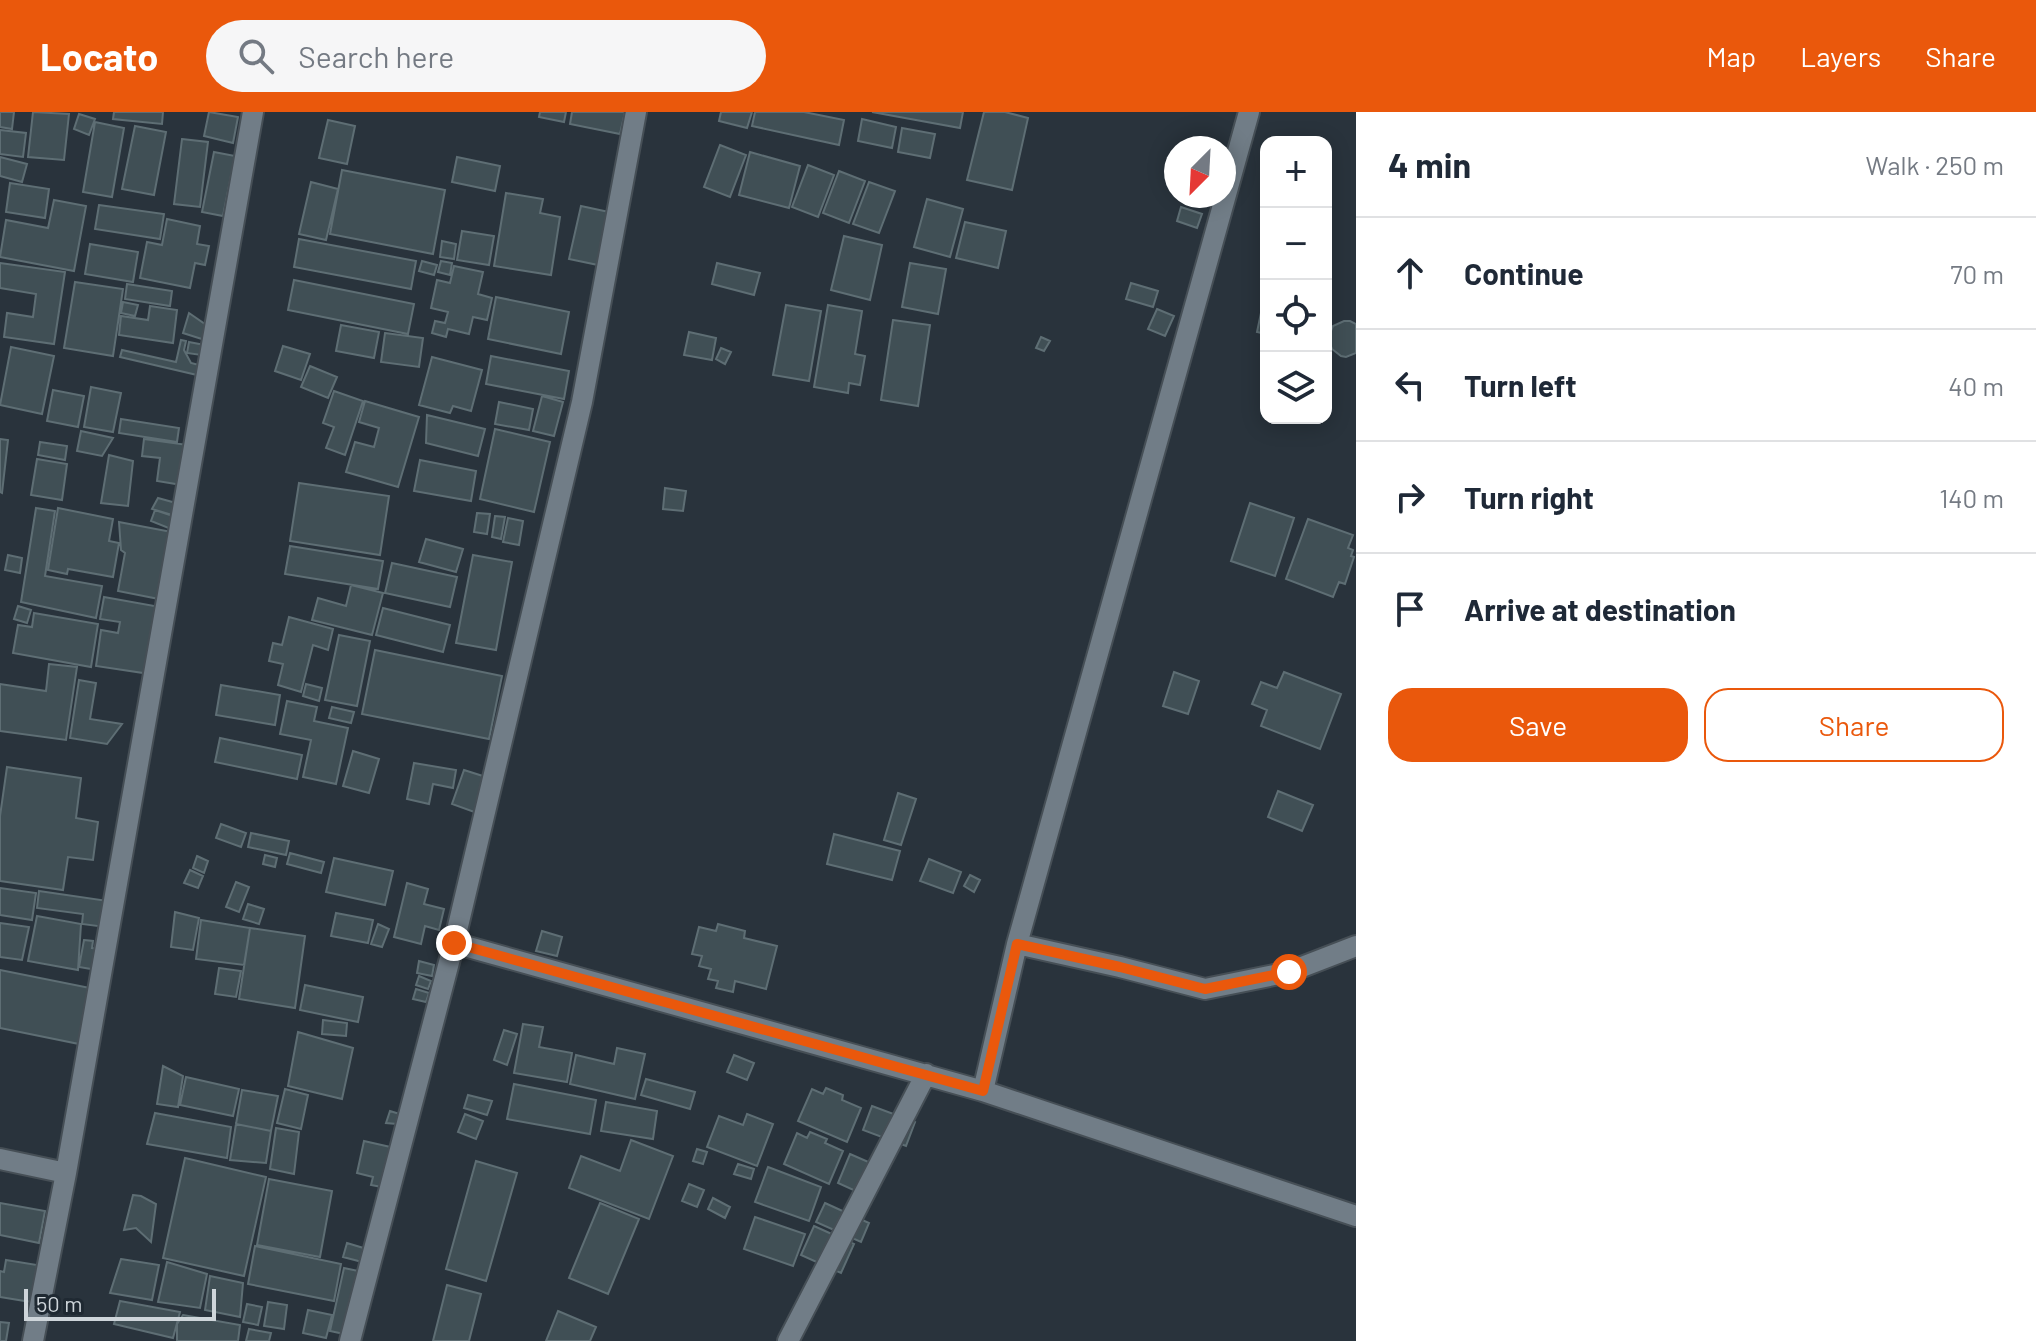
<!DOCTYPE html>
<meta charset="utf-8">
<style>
body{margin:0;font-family:Barlow,sans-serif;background:#f6f6f7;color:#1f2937}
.controls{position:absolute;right:24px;top:24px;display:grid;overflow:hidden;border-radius:16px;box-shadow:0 4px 20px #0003}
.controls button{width:72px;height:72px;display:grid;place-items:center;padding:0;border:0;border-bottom:2px solid #e0e1e3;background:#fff;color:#1f2937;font:40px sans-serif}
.compass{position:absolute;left:1164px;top:24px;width:72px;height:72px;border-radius:50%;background:#fff;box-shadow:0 4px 20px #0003;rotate:204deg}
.scale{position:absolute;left:24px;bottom:20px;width:192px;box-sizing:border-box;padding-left:8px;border:4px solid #ced5da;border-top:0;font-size:22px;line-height:28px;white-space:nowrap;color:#ced5da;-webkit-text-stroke:6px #1f2932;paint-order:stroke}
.stop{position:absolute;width:24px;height:24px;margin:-18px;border:6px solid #ea580c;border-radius:50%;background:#fff}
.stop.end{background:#ea580c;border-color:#fff;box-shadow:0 2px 8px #0008}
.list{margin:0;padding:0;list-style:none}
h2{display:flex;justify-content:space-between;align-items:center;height:104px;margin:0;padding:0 32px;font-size:34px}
h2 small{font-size:26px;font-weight:400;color:#747a83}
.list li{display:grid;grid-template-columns:52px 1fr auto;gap:24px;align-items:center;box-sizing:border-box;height:112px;padding:0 32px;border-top:2px solid #e0e1e3}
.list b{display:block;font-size:30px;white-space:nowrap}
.list em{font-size:26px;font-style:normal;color:#747a83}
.actions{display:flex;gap:16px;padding:24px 32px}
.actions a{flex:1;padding:18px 0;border:2px solid #ea580c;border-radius:24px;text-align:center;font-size:28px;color:#ea580c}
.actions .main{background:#ea580c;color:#fff}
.icon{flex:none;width:44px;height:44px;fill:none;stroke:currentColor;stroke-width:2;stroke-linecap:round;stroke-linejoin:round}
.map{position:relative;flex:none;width:1356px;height:1229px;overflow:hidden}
header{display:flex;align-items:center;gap:48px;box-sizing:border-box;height:112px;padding:0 40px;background:#ea580c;color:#fff}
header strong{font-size:38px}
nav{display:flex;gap:44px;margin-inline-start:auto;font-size:28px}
.search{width:560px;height:72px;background:#f6f6f7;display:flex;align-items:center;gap:20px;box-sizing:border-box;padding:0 28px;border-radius:44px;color:#747a83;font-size:30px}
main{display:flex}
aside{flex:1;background:#fff}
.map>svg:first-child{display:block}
.building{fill:#404f55;stroke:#5e6e74;stroke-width:2}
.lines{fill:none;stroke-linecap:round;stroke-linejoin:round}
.minor-casing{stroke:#464f56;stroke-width:24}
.minor{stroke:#717d87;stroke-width:20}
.route{stroke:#ea580c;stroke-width:10}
</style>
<header>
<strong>Locato</strong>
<div class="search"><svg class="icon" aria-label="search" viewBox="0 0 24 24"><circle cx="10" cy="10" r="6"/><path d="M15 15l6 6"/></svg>Search here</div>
<nav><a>Map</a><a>Layers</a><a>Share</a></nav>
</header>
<main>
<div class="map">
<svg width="1356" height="1229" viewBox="0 0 1356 1229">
<rect width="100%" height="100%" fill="#29333c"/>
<path class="building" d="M0,0H14L12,17L0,15Z
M33,0L69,2L64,48L28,45Z
M114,0H163L162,12L113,7Z
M209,0L238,5L233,31L204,24Z
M540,0H566L564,10L539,5Z
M572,0H625L620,22L570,12Z
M721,0H752L747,16L719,9Z
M755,0H804L844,8L839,33L752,14Z
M872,0H963L960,16Z
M984,0H1005L1028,6L1012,78L967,68Z
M79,2L95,7L89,23L74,17Z
M862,7L896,15L892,36L858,29Z
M328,8L355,14L347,52L319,46Z
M95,10L124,16L112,85L83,80Z
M135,14L166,20L154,83L122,77Z
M902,16L935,22L930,46L898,40Z
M0,18L26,21L23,45L0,42Z
M182,27L208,30L200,95L174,92Z
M720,33L746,43L730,85L704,75Z
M214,40L235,44L223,104L202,100Z
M750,40L800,54L789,96L739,83Z
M0,45L27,52L22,70L0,64Z
M457,45L500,54L495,79L452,70Z
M808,53L834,63L818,105L792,95Z
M342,58L445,78L433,142L330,122Z
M839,59L865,69L849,111L823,101Z
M311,70L338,77L326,128L299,122Z
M869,70L895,79L879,121L853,112Z
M10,71L49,77L45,106L6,100Z
M506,81L543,87L540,101L560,105L551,163L494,154Z
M927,87L963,97L950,145L914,135Z
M54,88L86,94L74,159L0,145L6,108L48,116Z
M99,93L164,102L160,127L95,117Z
M581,94L609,100L598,153L569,147Z
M1181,95L1202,102L1197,116L1177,109Z
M167,107L200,114L197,132L209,134L205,153L195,151L190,176L140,166L147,130L162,133Z
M965,110L1006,119L998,156L956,146Z
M462,119L494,124L489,153L457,148Z
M844,124L882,133L870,188L831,178Z
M299,127L416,149L411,177L294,155Z
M442,129L456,132L454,147L440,145Z
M90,132L138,140L133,170L85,162Z
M422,149L437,153L434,163L419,159Z
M441,149L452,151L450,163L438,160Z
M0,151L65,160L54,232L4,225L7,201L33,205L36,182L0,176Z
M717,151L760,161L754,183L712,172Z
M910,151L946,157L938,202L902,195Z
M454,154L483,160L478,182L492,186L487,208L473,205L469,222L448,217L446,225L432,221L435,209L445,211L448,200L431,196L437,168L450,171Z
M294,168L414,192L408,222L288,198Z
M75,170L123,177L113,244L64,236Z
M1131,171L1158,179L1153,195L1126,187Z
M127,172L172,179L170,194L125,187Z
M1266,177V222L1257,220Z
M496,185L569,200L561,242L488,227Z
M123,190L138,193L135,204L121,201Z
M786,193L821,199L809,269L773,263Z
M828,193L862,199L855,242L865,244L860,273L849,271L848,281L814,275Z
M150,194L177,198L173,231L119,223L121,204L148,208Z
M1157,197L1174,204L1165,224L1148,217Z
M189,201L212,217L208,229L183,221Z
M893,208L930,213L918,294L881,288Z
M1344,209H1350L1356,212V241L1346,245L1341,244L1332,237L1328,226L1333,214Z
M341,213L379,220L374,246L336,239Z
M689,220L716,226L712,248L684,243Z
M385,221L423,226L419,255L381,250Z
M1041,225L1050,229L1044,239L1036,236Z
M181,228L186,229L184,238L191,251L199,253L197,263L120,245L122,238L176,250Z
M189,230L210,234L208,244L187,241Z
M283,234L310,242L301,268L275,259Z
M11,235L54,244L42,302L0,293Z
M721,236L731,240L725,252L716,247Z
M491,244L569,259L564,287L486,272Z
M432,245L482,258L471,299L453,294L450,301L419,293Z
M310,254L337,265L328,286L301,275Z
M91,275L121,281L113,320L84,315Z
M53,278L84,284L78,315L47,309Z
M334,279L363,289L345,343L326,336L334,315L323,311Z
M542,284L563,290L554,324L533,319Z
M365,289L419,305L398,375L346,360L355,330L374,335L379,316L359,310Z
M499,290L533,297L529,318L495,312Z
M427,303L485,317L478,344L426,331Z
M121,307L179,316L177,330L119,321Z
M495,317L550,330L534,400L480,387Z
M81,319L113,326L102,344L77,339Z
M0,327L8,328L2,381L0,380Z
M144,327L188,333L182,373L157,369L160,346L142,344Z
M40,330L67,334L65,348L38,343Z
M109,343L133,349L128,394L101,391Z
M37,347L67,352L62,388L31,383Z
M420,348L476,359L471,389L414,379Z
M299,371L389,384L380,443L290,429Z
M665,376L686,379L683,399L663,397Z
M158,386L176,391L172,403L152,397Z
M1250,391L1294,406L1275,464L1231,449Z
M36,396L55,399L45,464L102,474L96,506L21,490Z
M58,396L113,407L109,429L119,431L113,465L68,457L67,462L48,458Z
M155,398L176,405L171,417L151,409Z
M477,401L490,402L487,422L474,420Z
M495,404L505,405L501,427L492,425Z
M508,406L523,409L519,433L503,430Z
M1308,407L1353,423L1348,436L1353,438L1351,444L1354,445L1345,472L1339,470L1333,485L1286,467Z
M119,410L177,421L164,488L118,479L125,441L121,438Z
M426,427L463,437L456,460L419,450Z
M290,434L383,449L378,477L285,462Z
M8,443L22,446L20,461L5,458Z
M473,443L512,450L496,538L456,531Z
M392,451L457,465L450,495L385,481Z
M351,473L383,481L372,523L312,508L318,486L346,494Z
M104,485L160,495L150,562L96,554L101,518L118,521L120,510L100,507Z
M18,494L31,498L27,511L14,507Z
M383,496L450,513L443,540L376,523Z
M34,501L98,512L91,555L13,541L18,513L32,515Z
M289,505L333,517L328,538L313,533L301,580L278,573L283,552L269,549L273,531L282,533Z
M339,523L370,529L357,594L325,588Z
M375,538L502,564L489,627L362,602Z
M49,552L77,555L66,628L0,619V572L46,579Z
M1174,560L1199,569L1188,602L1163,594Z
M1284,560L1341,582L1320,637L1261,614L1267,598L1252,592L1261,570L1277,576Z
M79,568L96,571L90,607L122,612L107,632L70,626Z
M306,572L322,576L319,589L303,584Z
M221,573L280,583L275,613L216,603Z
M287,589L317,595L314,609L348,616L336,672L303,665L311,628L280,622Z
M332,595L354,600L351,611L329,606Z
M220,626L302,643L297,667L215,650Z
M353,639L379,647L369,681L343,674Z
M414,651L456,658L453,676L433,672L429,692L407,687Z
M7,655L81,666L76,706L98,710L93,748L68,745L63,778L0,769V704Z
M464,658L489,666L477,701L452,692Z
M1278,679L1313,693L1302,719L1268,705Z
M898,681L916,687L901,733L884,728Z
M221,712L246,721L241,735L216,726Z
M251,721L289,729L286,743L248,735Z
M834,722L900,739L892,768L827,752Z
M290,741L324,750L321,761L287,752Z
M265,743L277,746L275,755L263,752Z
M197,744L208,749L204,761L193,756Z
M334,746L393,759L385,793L326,780Z
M929,747L961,760L953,781L920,769Z
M190,758L203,764L198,776L184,771Z
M970,763L980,768L974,780L964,774Z
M236,770L249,775L239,800L226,795Z
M407,771L428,777L424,792L444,797L439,818L425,814L421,832L394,825Z
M0,776L36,781L32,808L0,803Z
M39,779L108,789L105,815L82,812L83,802L37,796Z
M248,792L264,797L259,812L243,807Z
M175,800L199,806L193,838L171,835Z
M336,801L373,808L368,831L331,824Z
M37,804L81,812L78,858L28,849Z
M201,808L250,816L244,853L196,847Z
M0,811L29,815L22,848L0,845Z
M378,812L389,817L382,835L371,832Z
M718,812L745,819L744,826L777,834L766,877L735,869L733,880L716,876L718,869L708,867L711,857L699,854L702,844L692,842L699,815L716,819Z
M250,816L305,824L295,896L239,887Z
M542,819L562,825L557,844L536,839Z
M84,828L93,829L92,836L101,837L97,858L79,855Z
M419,849L434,853L432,864L417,861Z
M219,856L241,859L236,885L215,882Z
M0,858L90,876L79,932L0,916Z
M419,864L431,869L428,877L416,873Z
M305,873L363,885L358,910L300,898Z
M416,877L429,881L426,890L413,887Z
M323,908L347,911L346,924L322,922Z
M523,912L543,915L539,935L572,941L567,970L514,961Z
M504,918L517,922L507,953L494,948Z
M298,920L353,936L342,987L288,974Z
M617,936L645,942L635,987L570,972L576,943L614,952Z
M734,943L754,951L747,968L727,960Z
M163,954L183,964L178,995L157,992Z
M186,965L239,977L233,1004L180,993Z
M646,967L695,980L690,997L641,983Z
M514,972L596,988L590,1022L507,1007Z
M826,976L843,983L842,988L861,996L847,1030L798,1009L812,977L823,982Z
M285,977L308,983L301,1017L277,1011Z
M242,978L278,984L271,1019L236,1012Z
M468,983L492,989L487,1003L464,996Z
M606,990L657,999L653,1027L601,1019Z
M872,994L915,1010L906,1034L863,1018Z
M390,999L403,1003L397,1012L386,1011Z
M155,1001L231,1015L227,1046L147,1032Z
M465,1002L483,1009L476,1027L458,1020Z
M747,1002L773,1012L757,1054L707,1035L719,1004L743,1013Z
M236,1012L271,1019L266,1051L230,1048Z
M276,1016L299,1020L294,1062L270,1057Z
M810,1020L827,1027L825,1031L843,1039L829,1072L784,1052L797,1021L807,1026Z
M631,1028L673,1044L649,1107L569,1076L581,1044L620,1059Z
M364,1029L395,1036L387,1076L371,1073L373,1065L357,1061Z
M697,1037L707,1040L703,1052L693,1049Z
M850,1042L873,1052L860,1081L838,1071Z
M185,1046L266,1065L244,1164L163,1146Z
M476,1049L517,1061L486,1169L446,1157Z
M738,1052L754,1057L751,1067L734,1062Z
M768,1055L821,1075L809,1109L755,1090Z
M269,1067L332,1079L320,1145L257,1133Z
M689,1072L704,1078L697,1095L682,1089Z
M133,1083L141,1084L156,1092L151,1130L136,1116L124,1118Z
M713,1086L730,1095L725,1106L708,1097Z
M0,1091L45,1099L39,1131L0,1123Z
M600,1091L639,1107L608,1182L569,1166Z
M825,1091L869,1111L861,1130L816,1110Z
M755,1105L805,1122L793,1154L744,1137Z
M814,1114L854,1132L841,1161L801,1143Z
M347,1131L370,1138L366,1151L343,1145Z
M255,1134L341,1152L334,1189L248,1172Z
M121,1147L159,1153L152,1188L110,1181Z
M6,1148L37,1153L31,1190L0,1185V1159L4,1160Z
M167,1150L207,1162L200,1196L158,1190Z
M344,1156L363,1160L349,1223L330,1219Z
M210,1164L243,1171L240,1205L205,1198Z
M447,1173L481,1182L469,1229H433Z
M120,1189L180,1200L173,1226L114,1212Z
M268,1190L287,1193L284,1217L264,1214Z
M247,1192L262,1195L258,1213L243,1210Z
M308,1198L332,1203L326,1226L303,1221Z
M558,1199L596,1215L590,1229H546Z
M183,1203L240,1213L238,1229H177V1212Z
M0,1210L9,1211L6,1229H0Z
M249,1217L271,1221L269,1229H246Z"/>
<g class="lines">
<defs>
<path id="minor" d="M454,831L983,979L1356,1104
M1017,832L1120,855L1205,877L1289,860L1356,834
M983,979L1017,832L1249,0
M0,1047L66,1061
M33,1229L66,1061L253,0
M350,1229L454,831L582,290L636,0
M788,1229L926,962"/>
</defs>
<use href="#minor" class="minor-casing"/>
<use href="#minor" class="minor"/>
</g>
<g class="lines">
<path class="route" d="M454,831L983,979L1017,832L1120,855L1205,877L1289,860"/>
</g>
</svg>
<div class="controls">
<button>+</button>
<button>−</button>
<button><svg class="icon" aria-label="locate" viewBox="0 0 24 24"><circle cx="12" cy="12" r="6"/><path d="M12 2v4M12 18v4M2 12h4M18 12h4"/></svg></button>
<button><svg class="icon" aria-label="layers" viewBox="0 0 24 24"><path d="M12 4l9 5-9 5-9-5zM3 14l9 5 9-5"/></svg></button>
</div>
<svg class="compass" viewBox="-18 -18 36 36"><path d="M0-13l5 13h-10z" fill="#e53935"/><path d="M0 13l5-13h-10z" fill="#747a83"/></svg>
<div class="scale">50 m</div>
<div class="stop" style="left:1289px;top:860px"></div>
<div class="stop end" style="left:454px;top:831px"></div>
</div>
<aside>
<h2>4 min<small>Walk · 250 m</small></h2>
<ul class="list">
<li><svg class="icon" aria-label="ahead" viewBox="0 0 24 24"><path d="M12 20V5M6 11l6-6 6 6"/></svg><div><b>Continue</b></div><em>70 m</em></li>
<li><svg class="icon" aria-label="left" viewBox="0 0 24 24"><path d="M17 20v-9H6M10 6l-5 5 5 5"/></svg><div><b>Turn left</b></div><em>40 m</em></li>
<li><svg class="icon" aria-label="right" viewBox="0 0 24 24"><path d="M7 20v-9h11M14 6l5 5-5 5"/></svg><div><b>Turn right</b></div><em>140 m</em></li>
<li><svg class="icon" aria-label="arrive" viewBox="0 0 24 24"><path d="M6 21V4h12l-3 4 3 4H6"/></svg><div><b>Arrive at destination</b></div></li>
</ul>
<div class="actions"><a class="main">Save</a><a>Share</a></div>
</aside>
</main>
